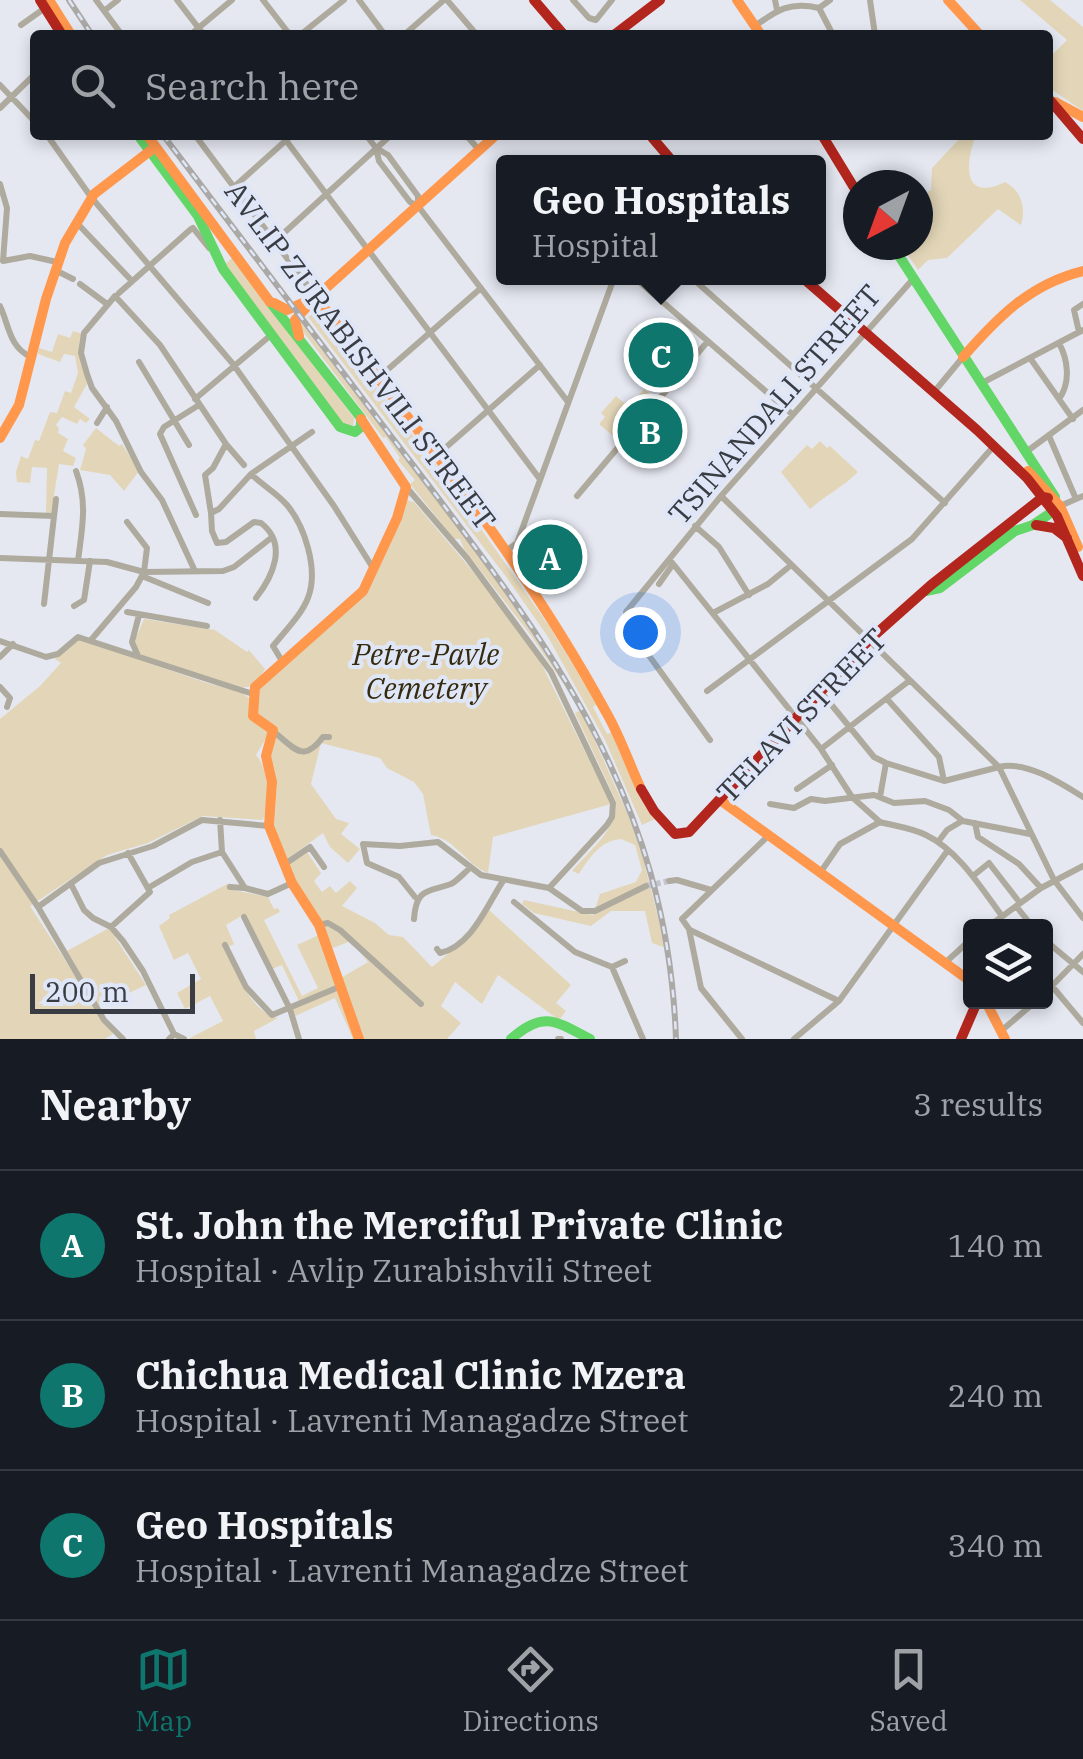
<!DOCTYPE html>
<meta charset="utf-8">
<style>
body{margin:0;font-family:"IBM Plex Serif",serif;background:#242831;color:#f1f3f6}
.controls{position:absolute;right:30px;bottom:30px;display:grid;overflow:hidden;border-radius:10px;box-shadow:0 5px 15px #0003}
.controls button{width:90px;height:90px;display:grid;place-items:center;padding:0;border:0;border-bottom:2px solid #363941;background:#171b24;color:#f1f3f6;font:50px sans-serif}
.compass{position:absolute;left:843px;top:170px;width:90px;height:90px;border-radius:50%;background:#171b24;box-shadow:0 5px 15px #0003;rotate:221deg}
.scale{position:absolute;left:30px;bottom:25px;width:165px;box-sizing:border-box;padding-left:10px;border:5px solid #393c43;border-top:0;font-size:28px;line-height:35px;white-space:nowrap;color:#393c43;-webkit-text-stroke:8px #dfe6f7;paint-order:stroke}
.you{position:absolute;left:640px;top:632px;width:35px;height:35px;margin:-25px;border:8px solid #fff;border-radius:50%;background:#1a73e8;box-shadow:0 0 0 15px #1a73e833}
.badge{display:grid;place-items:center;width:65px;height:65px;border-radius:50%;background:#0f766e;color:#fff;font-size:32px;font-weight:700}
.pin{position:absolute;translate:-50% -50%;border:5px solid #fff;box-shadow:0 2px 10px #0006}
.popup{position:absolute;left:496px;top:155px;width:330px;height:130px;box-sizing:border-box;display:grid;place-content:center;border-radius:10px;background:#171b24;filter:drop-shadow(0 2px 8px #0005);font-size:32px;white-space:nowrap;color:#9ea1a6}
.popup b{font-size:38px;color:#f1f3f6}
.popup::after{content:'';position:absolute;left:50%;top:100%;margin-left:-20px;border:20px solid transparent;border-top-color:#171b24}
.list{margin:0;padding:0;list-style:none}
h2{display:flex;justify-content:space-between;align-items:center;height:130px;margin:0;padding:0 40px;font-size:42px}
h2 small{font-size:32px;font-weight:400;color:#9ea1a6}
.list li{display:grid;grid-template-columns:65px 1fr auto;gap:30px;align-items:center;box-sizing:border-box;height:150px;padding:0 40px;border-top:2px solid #363941}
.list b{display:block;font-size:38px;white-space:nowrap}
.list p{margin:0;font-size:32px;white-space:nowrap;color:#9ea1a6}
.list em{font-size:32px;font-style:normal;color:#9ea1a6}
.icon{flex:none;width:55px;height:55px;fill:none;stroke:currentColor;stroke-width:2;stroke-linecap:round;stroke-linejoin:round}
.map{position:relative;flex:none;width:1083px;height:1039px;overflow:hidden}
.search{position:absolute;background:#171b24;box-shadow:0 5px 15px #0003;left:30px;right:30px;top:30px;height:110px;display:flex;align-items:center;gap:25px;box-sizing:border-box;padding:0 35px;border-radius:10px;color:#9ea1a6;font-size:38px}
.sheet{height:580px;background:#171b24}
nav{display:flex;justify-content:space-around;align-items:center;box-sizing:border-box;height:140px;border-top:2px solid #363941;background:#171b24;font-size:28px;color:#9ea1a6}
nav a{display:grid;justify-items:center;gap:5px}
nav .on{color:#0f766e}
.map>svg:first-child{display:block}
.green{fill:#e3d6b8}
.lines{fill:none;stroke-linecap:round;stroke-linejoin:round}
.street-tunnel{stroke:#c3c6ce;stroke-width:6;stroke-dasharray:6 3;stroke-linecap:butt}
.street{stroke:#afaa9e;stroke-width:6}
.fast{stroke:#63d668;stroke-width:10}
.slow{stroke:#ff974d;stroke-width:10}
.jam{stroke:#b3261e;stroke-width:10}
.rail-casing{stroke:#aaa9a6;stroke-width:6}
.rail{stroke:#dfe6f7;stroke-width:2.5;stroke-dasharray:8;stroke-linecap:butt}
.labels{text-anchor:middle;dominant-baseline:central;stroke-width:8;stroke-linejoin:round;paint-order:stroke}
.street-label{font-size:30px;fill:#393c43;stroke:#dfe6f7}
.park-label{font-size:30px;font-style:italic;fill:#362b0e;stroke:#dfe6f7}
</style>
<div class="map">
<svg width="1083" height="1039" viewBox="0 0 1083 1039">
<rect width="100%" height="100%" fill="#e5e8f1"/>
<path class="green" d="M1020,0H1050L1083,27V111L1048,87V59L1067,40Z
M963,135H976C965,163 962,203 1005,182C1022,191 1026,208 1021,225L998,209L947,258L928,260L918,270L901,245H918V197L931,190L932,168Z
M232,258L354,418L353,427H345L225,264Z
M314,313H320L425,451L420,459L423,463L432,459L549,626L597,704L593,707L607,734L613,732L655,819L642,825L605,740L548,637L507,578L308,317Z
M301,322L504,587L565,682L563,683L532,637L464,549L460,539H454L410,484L415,480L398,460L400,458L386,437L383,438L304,333L299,325Z
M73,331L82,334L79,344L87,384L74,407L90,419L86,423L80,419L77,424L62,417L56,425L59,428L58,433L68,439L63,451L76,458L73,466L59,464L51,514H46L47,468L32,467L30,483L17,482L16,472L21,456L28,459L35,440L39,441L50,412L57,413L65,391L71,393L78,373L75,356L64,354L60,362L38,354L39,348L52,352L58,334L70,338Z
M644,389L654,398L618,440L599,424L605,417L601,413L616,396L629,407Z
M96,428L119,446L122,444L139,471L124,491L110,475L80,470L86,449L83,445Z
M820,441L827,448L830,446L858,472C843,487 826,495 810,509L781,472L807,445L812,449Z
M406,500L414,502L481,581L538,657L611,804L493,837L488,873C465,864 456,839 431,835L423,794L414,782L387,768L380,758L321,743L311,784L336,819L349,823L341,834L360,849L348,863L330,847L323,833L286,860L274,832L277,786L269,755L272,728L256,755C270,771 270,801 263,820L203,816L148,843L107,855L30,906L113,1034L105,1039H0V719L40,686L61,663L55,659L80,639L207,683L241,692L254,702C266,662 330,629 359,599C375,582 395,524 406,500Z
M144,619L215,630L247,652L249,650L265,669L254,686L239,688L141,656L135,650L136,638Z
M581,710L637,835L666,948L652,943L645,911H611L591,926L534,913L522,904L524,900L593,915L600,894L636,882L642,870L635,845L621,839C601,840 589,858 579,874L572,871C589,851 619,828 616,801L575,713Z
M307,852L321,873L314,881L322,892L330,886L336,893L350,881L357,888L342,906L375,923L389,935L403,937L432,967L454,949L488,909L571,985L556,1003L566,1011L559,1020L498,975L482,1004L455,982L441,1006L461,1023L447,1039H363L339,979L368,962L351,941L330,949L288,865Z
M229,883L233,890L268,897L274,909L278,908L280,912L264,920L302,996L318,988L297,945L321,934L339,996L356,1039H353L335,998L295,1016L291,1005L299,1001L282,965L272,969L243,915L226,925L234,944L226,948C237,972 249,1011 278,1018L254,1031L256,1039H188L223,1021L210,996L185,1009L177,993L201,979L188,953L174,960L159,926L170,918L169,915Z
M109,928L146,985L99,1007L67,951Z"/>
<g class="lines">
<path class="street-tunnel" d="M646,886L669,881"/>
<path class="street" d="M96,0L122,35
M177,0L204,35
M263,0L290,35
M359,0L385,35
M447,0L477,35
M573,0L589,18L596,20L612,0
M775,0L777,10
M870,0L875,35
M819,8L830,0
M104,11L118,0
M21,25L45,8
M755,26C777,10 790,1 819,8L833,35
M190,35L232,0
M300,35L344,0
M404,35L444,0
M0,85L35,122
M0,108L35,74
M47,135L91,197L233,364L334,506L373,568
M195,135L316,297
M282,135L539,478
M366,135L376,148L388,155L418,196V204
M466,135L479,150
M376,148L379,161L410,202L418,206L568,402
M0,184L7,208L3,261L30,256L57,262
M234,187L292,135
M76,222L132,281
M193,228L209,248
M274,242L391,135
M55,270L73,279
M635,278L792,414
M692,278L945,503
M80,284L107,304
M119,293L191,229
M0,306C9,325 9,347 31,357
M1079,332L1074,310L1083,304
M1030,358L1073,419
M139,362L189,445
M378,378L481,288
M980,384L1083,330
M934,392L963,357
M195,399L271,335
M1059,399C1071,382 1068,360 1059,343
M97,423L107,407
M1049,436L1076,499
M1026,452L1083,410
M436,456L540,365
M76,471C88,503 82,528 78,561
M251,474C262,485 277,493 287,505C298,518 304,533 308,548C321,597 301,612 273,646L282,661
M407,488L467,558L551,672L613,803L612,817L607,825L549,888
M577,496L708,341
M721,496L999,767C1025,760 1061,783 1083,797
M1060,506L1083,496
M211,513L205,475L213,468L226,444
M0,514L54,516
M196,515L160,434L164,427L199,405
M695,526L719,547L749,595
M507,550L517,543L614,278
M0,558L107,562L144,572L147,548L127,522
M670,560L821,749L852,797L880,822
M194,569L162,500L141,472L116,421L92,388L87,374L81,353L84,333L115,296L160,345L226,444L244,465
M142,576L208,603
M659,584L673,564
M256,598C273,576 288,544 261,523L254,522L226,542L217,543L212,531L211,513L219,509L251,474L312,432
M44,604L56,499
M74,606L84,600L90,561
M127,612L207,626
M713,613L768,584L790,566
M91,640L136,587L144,572L223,571L234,567L271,538
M0,641L46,657L58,654L78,637L253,694
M138,656L132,642L139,615
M0,657L13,644
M0,687L10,698L7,707
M707,691L912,539L993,447
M821,692L874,757L886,763L944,781L999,767L1054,880L1083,918
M887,699L939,757L944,781
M273,731C294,748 303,764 323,737H329
M710,740L629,628L626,612L721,496L914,278
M821,749L909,681
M797,789L832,765
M880,797L886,763
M770,804L794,808L811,799L825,801L874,795L894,803L925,801L949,810L963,821L1030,834
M975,823L978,837L1019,864L1041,888
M938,842L947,830L962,821
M0,851L38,907L104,1020L123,1039
M222,852L245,888L268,894L292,883
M285,864L310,847L324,867
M820,873L840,844L880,822C895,826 912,828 926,835C959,851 981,888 1002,916
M973,876L989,863L1020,903
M669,881L677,880L711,890
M71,884L84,910L93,918L111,927L123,941L143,971L174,1034L169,1039
M230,887L244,888
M148,888L192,862L222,852L220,820
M415,897L399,877L367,863L363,844L400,846L438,842L481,875L549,888L582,911H595L646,886
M514,902L575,952L612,967L643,1039
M1016,906L1032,926
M38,907L99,863L153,846L202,820L269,826
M244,917L290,1009L299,1039
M414,919C416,887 429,892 451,884C457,881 465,872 470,868
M319,925L328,923L340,930L421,1004
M989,926L1041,888L1083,866
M111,927L150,892L128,853
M690,930L839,1001
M1046,941L1083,972
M225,945L246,987L272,1015L339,987
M437,949L440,953C472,946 487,905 503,881
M946,962L970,940
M612,967L625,961
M1046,979L1083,1023
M1046,992L1083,954
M1001,1031L1035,1002
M174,1034L184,1039
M558,1039H561
M742,1039L701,988L689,929L682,919L769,835
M794,1039L839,1001L948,850"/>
<path class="fast" d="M138,135L198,216L223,269L340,427L355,432L361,427V418L270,302
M892,245L1055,497
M926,591L940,588L1015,531L1033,525L1058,508
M511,1039C543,1010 556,1021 590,1039"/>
<path class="slow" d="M49,0L71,35
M737,0L761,35
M948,0L980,35
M1055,102L1083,117
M147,135L270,302
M316,297C418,431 525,563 606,712C620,736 629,763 641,789
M274,303L287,310L311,299
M299,336L295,320L316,297L496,135
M963,357C998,317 1030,284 1083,271
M0,438L19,405L46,299L65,243L94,194L150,151
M1028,471L1060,506L1078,547
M720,800L970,981
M986,1002L1005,1039
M359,1039L319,925L292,883L269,826L272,782L266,756L273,730L253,716L255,687L363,591L397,518L406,487L361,419"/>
<path class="jam" d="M40,0L62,35
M534,0L564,35
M614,35L660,0
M1048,98L1083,139
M650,135L673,162
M822,135L858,194
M803,278L977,430L1027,478L1057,516L1083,576
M1036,525L1054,528L1067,538
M641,789L654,811L675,834L689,832L868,641L931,585L1043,497L1048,498
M961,1039L977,1002"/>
<defs>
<path id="rail" d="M69,0L92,35
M163,135C239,235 315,336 391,436C537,628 667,786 676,1039"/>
</defs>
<use href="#rail" class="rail-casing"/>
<use href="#rail" class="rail"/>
</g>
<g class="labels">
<g class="street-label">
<text transform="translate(361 355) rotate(53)">AVLIP ZURABISHVILI STREET</text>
<text transform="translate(774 404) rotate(-49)">TSINANDALI STREET</text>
<text transform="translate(801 715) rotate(-46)">TELAVI STREET</text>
</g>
<g class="park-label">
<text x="426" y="653">Petre-Pavle<tspan x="426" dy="34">Cemetery</tspan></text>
</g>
</g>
</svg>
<div class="controls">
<button><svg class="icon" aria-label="layers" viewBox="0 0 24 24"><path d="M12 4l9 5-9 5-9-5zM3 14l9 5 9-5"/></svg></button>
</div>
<svg class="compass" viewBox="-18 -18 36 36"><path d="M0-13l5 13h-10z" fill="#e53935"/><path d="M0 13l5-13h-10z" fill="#9ea1a6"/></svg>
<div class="scale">200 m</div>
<div class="you"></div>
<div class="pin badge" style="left:550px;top:557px">A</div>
<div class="pin badge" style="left:650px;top:431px">B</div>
<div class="pin badge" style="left:661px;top:355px">C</div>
<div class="popup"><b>Geo Hospitals</b>Hospital</div>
<div class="search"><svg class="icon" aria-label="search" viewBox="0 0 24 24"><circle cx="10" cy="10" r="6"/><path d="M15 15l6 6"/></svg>Search here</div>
</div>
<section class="sheet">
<h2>Nearby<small>3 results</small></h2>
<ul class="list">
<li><span class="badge">A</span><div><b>St. John the Merciful Private Clinic</b><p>Hospital · Avlip Zurabishvili Street</p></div><em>140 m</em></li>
<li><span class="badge">B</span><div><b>Chichua Medical Clinic Mzera</b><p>Hospital · Lavrenti Managadze Street</p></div><em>240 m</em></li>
<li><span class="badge">C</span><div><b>Geo Hospitals</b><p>Hospital · Lavrenti Managadze Street</p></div><em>340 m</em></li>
</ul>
</section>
<nav>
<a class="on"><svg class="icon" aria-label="map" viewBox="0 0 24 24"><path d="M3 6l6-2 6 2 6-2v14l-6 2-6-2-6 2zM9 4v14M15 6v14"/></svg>Map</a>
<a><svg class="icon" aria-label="directions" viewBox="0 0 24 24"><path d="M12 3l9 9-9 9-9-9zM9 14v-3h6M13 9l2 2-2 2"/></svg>Directions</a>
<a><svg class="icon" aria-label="saved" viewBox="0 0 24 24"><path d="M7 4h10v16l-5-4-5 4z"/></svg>Saved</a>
</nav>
